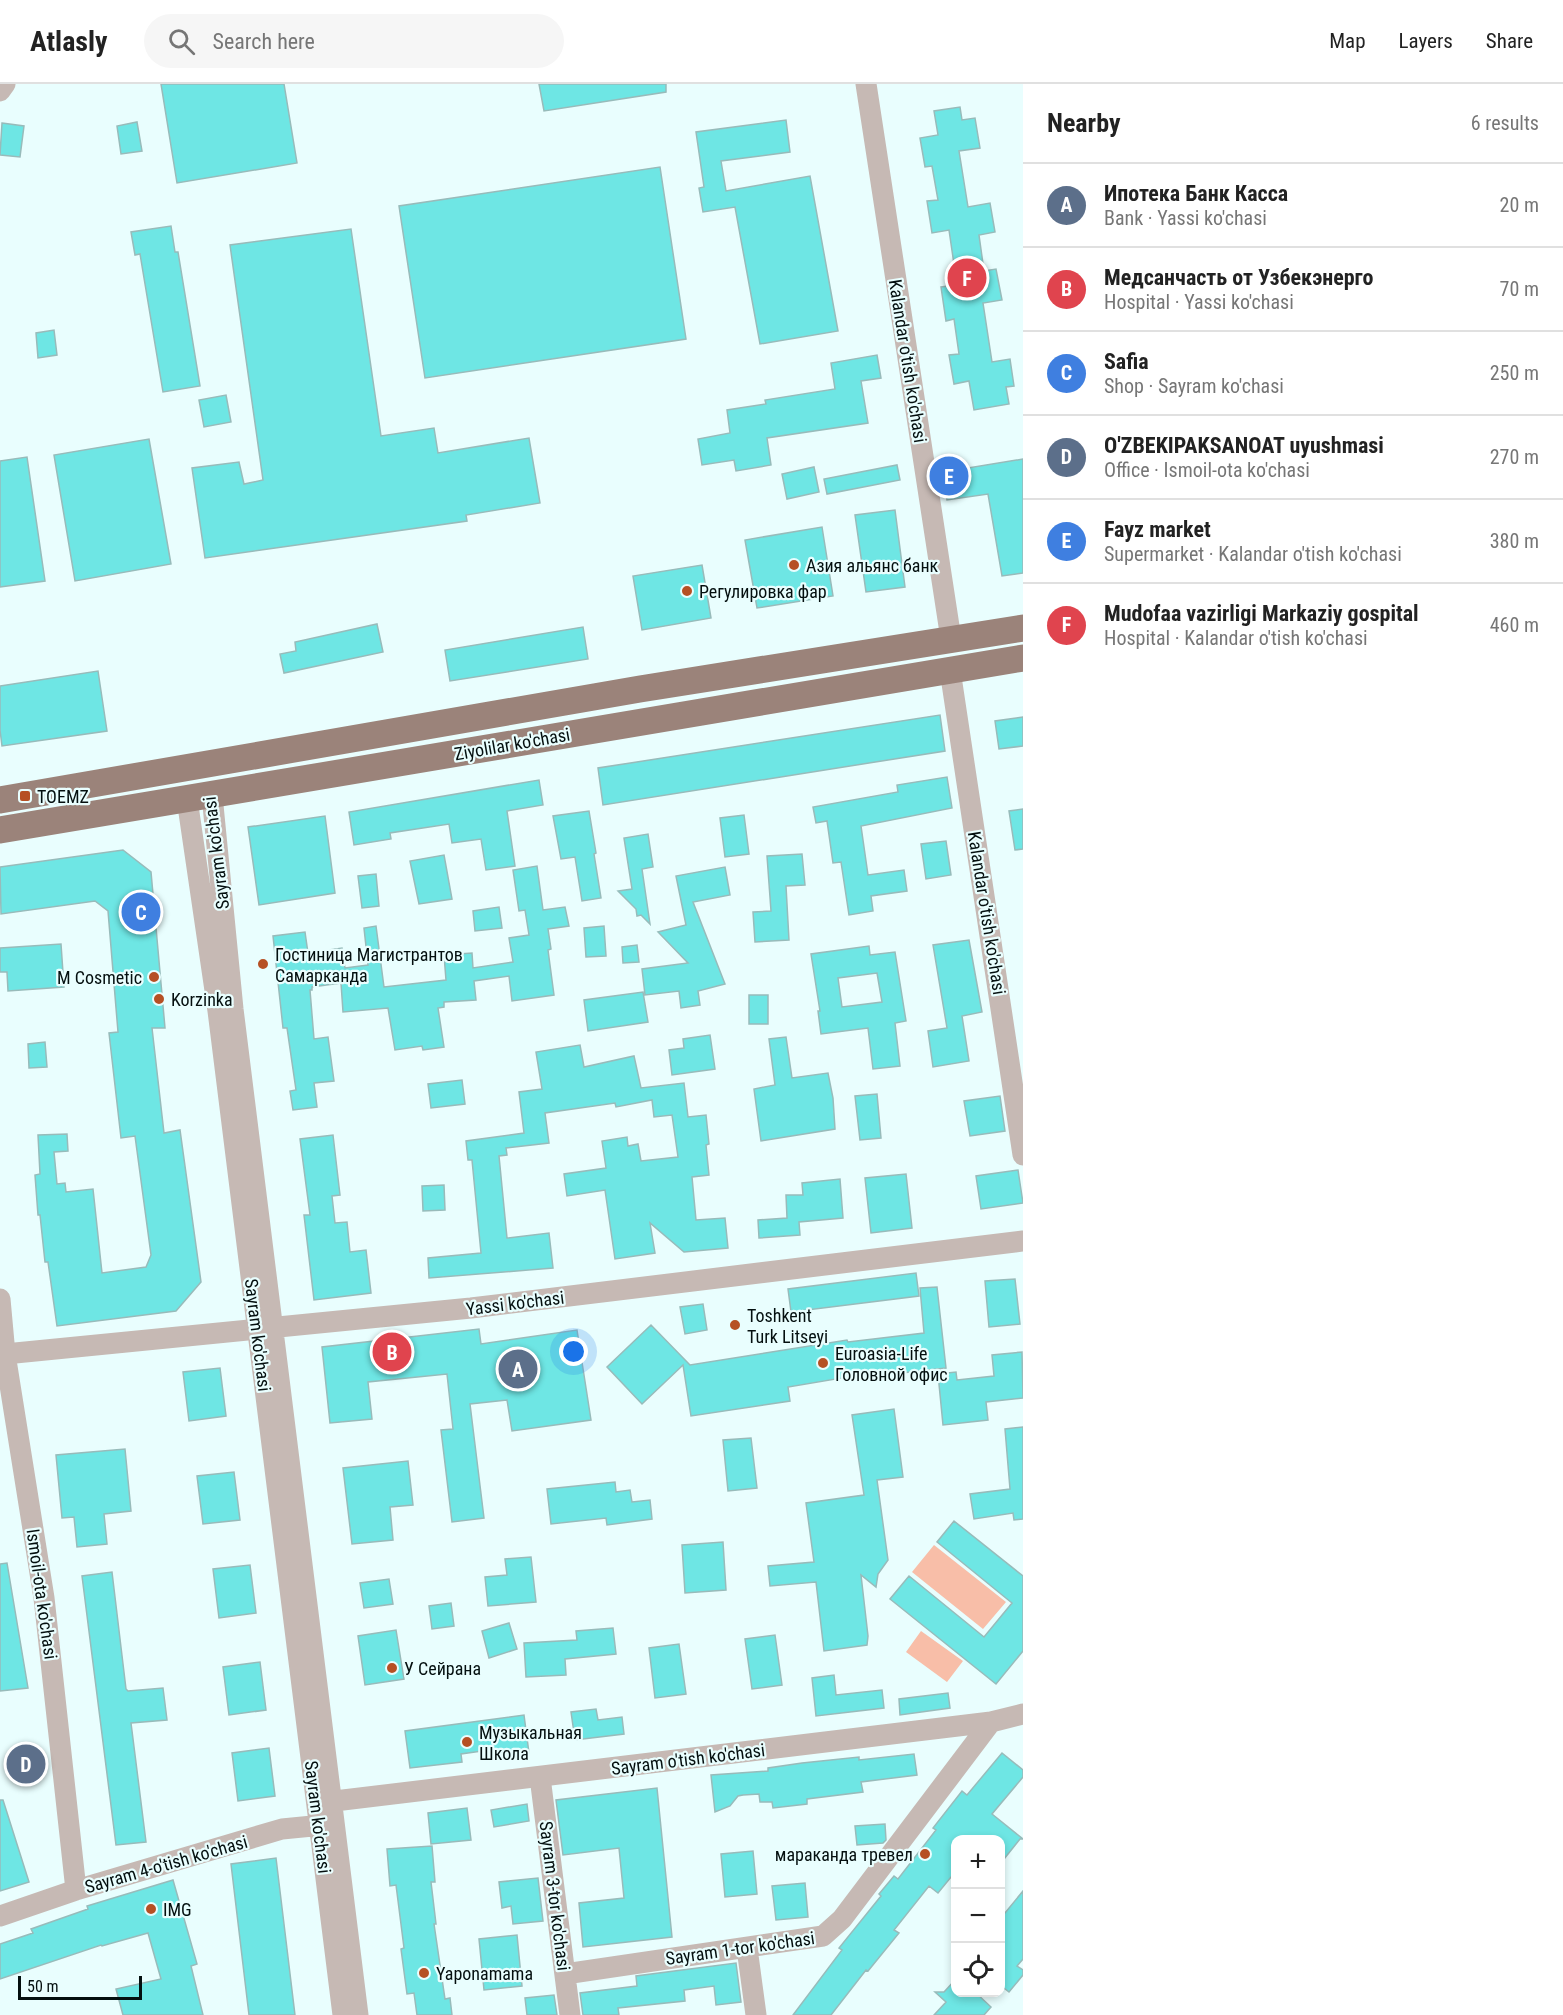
<!DOCTYPE html>
<meta charset="utf-8">
<style>
body{margin:0;font-family:"Roboto Condensed",sans-serif;background:#f6f6f6;color:#222}
.controls{position:absolute;right:18px;bottom:18px;display:grid;overflow:hidden;border-radius:12px;box-shadow:0 3px 9px #0003}
.controls button{width:54px;height:54px;display:grid;place-items:center;padding:0;border:0;border-bottom:2px solid #e0e0e0;background:#fff;color:#222;font:30px sans-serif}
.scale{position:absolute;left:18px;bottom:15px;width:124px;box-sizing:border-box;padding-left:6px;border:3px solid #040f0f;border-top:0;font-size:16px;line-height:21px;white-space:nowrap;color:#040f0f;-webkit-text-stroke:4px #e9fefe;paint-order:stroke}
.you{position:absolute;left:574px;top:1268px;width:21px;height:21px;margin:-15px;border:4px solid #fff;border-radius:50%;background:#1a73e8;box-shadow:0 0 0 9px #1a73e833}
.badge{display:grid;place-items:center;width:39px;height:39px;border-radius:50%;background:#b65024;color:#fff;font-size:20px;font-weight:700}
.pin{position:absolute;translate:-50% -50%;border:3px solid #fff;box-shadow:0 2px 6px #0006}
.list{margin:0;padding:0;list-style:none}
h2{display:flex;justify-content:space-between;align-items:center;height:78px;margin:0;padding:0 24px;font-size:26px}
h2 small{font-size:20px;font-weight:400;color:#767676}
.list li{display:grid;grid-template-columns:39px 1fr auto;gap:18px;align-items:center;box-sizing:border-box;height:84px;padding:0 24px;border-top:2px solid #e0e0e0}
.list b{display:block;font-size:22px;white-space:nowrap}
.list p{margin:0;font-size:20px;white-space:nowrap;color:#767676}
.list em{font-size:20px;font-style:normal;color:#767676}
.icon{flex:none;width:33px;height:33px;fill:none;stroke:currentColor;stroke-width:2;stroke-linecap:round;stroke-linejoin:round}
.map{position:relative;flex:none;width:1023px;height:1931px;overflow:hidden}
header{display:flex;align-items:center;gap:36px;box-sizing:border-box;height:84px;padding:0 30px;background:#fff;border-bottom:2px solid #e0e0e0}
header strong{font-size:28px}
nav{display:flex;gap:33px;margin-inline-start:auto;font-size:21px}
.search{width:420px;height:54px;background:#f6f6f6;display:flex;align-items:center;gap:15px;box-sizing:border-box;padding:0 21px;border-radius:33px;color:#767676;font-size:22px}
main{display:flex}
aside{flex:1;background:#fff}
.map>svg:first-child{display:block}
.green{fill:#f8bea8}
.building{fill:#6ee6e4;stroke:#98bbba;stroke-width:1.5;fill-rule:evenodd}
.lines{fill:none;stroke-linecap:round;stroke-linejoin:round}
.minor{stroke:#c6b9b4;stroke-width:21}
.major{stroke:#9b837a;stroke-width:27}
.poi-dot{fill:#b65024;stroke:#e9fefe;stroke-width:2}
.labels{text-anchor:middle;dominant-baseline:central;stroke-width:4.5;stroke-linejoin:round;paint-order:stroke}
.street-label{font-size:18px;fill:#040f0f;stroke:#e9fefe}
.poi-label{font-size:18px;fill:#040f0f;stroke:#e9fefe;text-anchor:start}
</style>
<header>
<strong>Atlasly</strong>
<div class="search"><svg class="icon" aria-label="search" viewBox="0 0 24 24"><circle cx="10" cy="10" r="6"/><path d="M15 15l6 6"/></svg>Search here</div>
<nav><a>Map</a><a>Layers</a><a>Share</a></nav>
</header>
<main>
<div class="map">
<svg width="1023" height="1931" viewBox="0 0 1023 1931">
<rect width="100%" height="100%" fill="#e9fefe"/>
<path class="green" d="M934,1461L1006,1518L983,1545L912,1488Z
M921,1547L963,1577L947,1598L906,1568Z"/>
<path class="building" d="M161,0H284L297,79L177,99Z
M539,0H666V8L544,27Z
M960,23L962,36L975,34L980,64L959,67L968,123L990,119L995,148L979,151L984,187L996,185L1002,216L983,219L992,278L1010,275L1014,302L1006,303L1009,320L974,326L969,297L954,300L949,271L959,270L954,235L946,237L941,203L957,201L949,146L932,149L927,117L938,116L932,82L925,83L920,54L938,51L934,27Z
M786,36L790,68L721,77L726,107L810,92L838,247L760,260L735,123L703,128L699,104L704,103L696,48Z
M137,38L142,67L121,70L117,42Z
M2,39L24,42L20,73L0,71Z
M660,83L686,255L425,294L399,122Z
M171,142L175,168H178L200,302L163,308L140,170L135,171L131,148Z
M351,145L381,352L434,344L438,369L529,354L540,419L466,431L467,437L205,474L192,384L239,378L244,400L263,396L230,161Z
M54,246L57,271L38,274L36,249Z
M877,271L881,294L861,297L868,339L767,354L771,381L736,387L734,376L702,381L698,355L730,349L727,326L766,320L765,316L835,305L831,279Z
M226,311L231,338L204,343L199,316Z
M149,355L171,480L75,497L54,371Z
M27,373L45,497L0,503V377Z
M1023,375V489L1002,492L988,410L947,416L943,388Z
M897,381L900,396L827,410L824,395Z
M814,383L819,408L787,415L782,390Z
M895,426L905,503L866,508L855,431Z
M822,443L833,512L757,524L745,456Z
M702,481L711,534L642,546L633,492Z
M377,540L383,568L284,589L280,570L296,567L295,558Z
M583,543L588,575L450,597L445,566Z
M98,587L107,647L2,662L0,646V602Z
M940,631L945,667L603,721L598,684Z
M1023,633V662L999,665L995,637Z
M947,693L952,724L861,742L868,791L904,786L907,807L871,812L873,827L849,831L841,778L833,779L827,737L816,739L813,723L898,708L897,701Z
M539,696L543,721L507,727L515,782L486,786L481,755L452,759L449,740L390,749L391,755L354,761L349,728Z
M1023,725V765L1015,766L1009,727Z
M589,727L596,769L594,770L601,814L582,817L575,773L561,775L553,732Z
M744,731L749,770L725,773L720,734Z
M325,732L335,809L259,821L248,743Z
M648,750L653,783L642,785L650,840L641,831L637,832L636,825L618,807L632,805L624,754Z
M946,757L951,791L926,795L921,760Z
M123,766L151,788L165,944H152L164,1049L180,1046L201,1198L176,1227L57,1242L48,1178H45L40,1131H38L35,1091L40,1090L38,1051L67,1050L68,1067L54,1068L57,1100L65,1099L66,1108L93,1105L102,1189L146,1183L151,1171L135,1052L121,1054L109,949L118,948L108,827L95,817L1,830L0,783Z
M802,770L805,801L786,802L789,856L755,858L753,828L771,827L767,772Z
M444,771L452,815L419,820L410,777Z
M537,782L543,826L565,823L569,842L548,845L551,865L548,866L554,911L512,917L509,892L474,897L476,916L444,918V923L438,924L444,963L423,966L422,962L395,966L388,924L343,928L341,899L312,903V906H310L314,955L328,953L334,997L314,999L317,1023L293,1026L290,1007L296,1006L287,944H283L273,852L305,848L308,869L342,864L345,884L368,881L364,844L376,842L384,903L446,896L444,871L472,869L473,884L513,878L509,854L529,851L525,826L519,827L513,786Z
M725,783L730,811L693,818L725,900L698,907L700,921L681,924L679,907L645,911L642,885L688,879L658,848L686,841L676,792Z
M376,790L379,822L362,824L358,792Z
M499,823L502,844L475,847L473,827Z
M604,842L606,872L586,873L584,844Z
M969,856L982,928L962,932L969,977L933,983L928,947L947,944L933,861Z
M61,860L64,903L8,907L7,888H0V864Z
M637,861L639,878L623,879L622,863Z
M869,862L870,871L895,868L906,937L895,939L900,982L873,985L868,944L821,950L818,927H820L811,870ZM877,889L882,918L842,923L838,894Z
M643,908L648,938L588,947L584,916Z
M749,911H768V940H749Z
M710,951L715,985L672,991L669,966L684,964L683,955Z
M786,953L792,994L828,989L833,1014L835,1045L761,1057L754,1005L775,1001L769,955Z
M45,958L47,983L29,984L28,960Z
M580,961L584,983L634,972L641,1004L684,999L688,1033L706,1031L709,1060L706,1061L709,1091L692,1093L696,1136L725,1134L728,1164L684,1168L650,1139L655,1169L615,1175L605,1106L567,1112L564,1090L606,1084L602,1057L627,1053L628,1062L638,1060L641,1077L678,1073L672,1031L654,1033L652,1016L616,1023L615,1019L545,1029L549,1059L506,1064L507,1071L499,1072L507,1154L549,1149L553,1184L429,1194L428,1174L481,1169L472,1076H468L466,1057L524,1049L519,1008L542,1005L536,968Z
M462,996L465,1020L431,1024L428,1000Z
M877,1010L881,1054L860,1056L855,1012Z
M1000,1012L1005,1047L970,1052L964,1017Z
M333,1051L340,1111L332,1112L335,1139L347,1138L350,1168L366,1166L371,1209L314,1216L304,1131H310L300,1055Z
M1018,1086L1023,1119L981,1125L976,1092Z
M906,1090L912,1144L871,1149L865,1094Z
M840,1095L843,1134L799,1138L800,1151L759,1154L758,1136L787,1134L786,1111H803L802,1099Z
M444,1101L445,1126L423,1127L422,1102Z
M916,1189L919,1212L791,1228L788,1205Z
M1015,1195L1020,1240L989,1243L985,1197Z
M937,1203L946,1284L866,1293L865,1290L788,1303L790,1317L691,1332L683,1281L642,1320L607,1283L651,1241L690,1281L847,1256L848,1258L924,1249L920,1204Z
M703,1220L707,1246L685,1250L680,1223Z
M479,1245L481,1260L577,1246L591,1336L512,1347L507,1316L470,1320L484,1434L452,1438L441,1346L453,1345L447,1290L368,1298L372,1335L330,1339L322,1263Z
M1022,1268L1023,1314L986,1318L988,1336L943,1341L938,1290L956,1288L957,1296L994,1292L992,1271Z
M220,1284L226,1332L189,1337L183,1288Z
M894,1325L903,1393L877,1396L888,1476L878,1490L876,1503L861,1491L868,1552L867,1561L824,1567L816,1498L770,1502L768,1482L814,1478L806,1419L864,1411L852,1331Z
M1023,1343V1435L1014,1436L1013,1429L974,1435L970,1410L1010,1405L1005,1345Z
M751,1354L757,1404L728,1407L723,1356Z
M125,1365L131,1427L104,1430L107,1460L77,1463L74,1433L62,1434L56,1371Z
M408,1377L413,1421L390,1423L393,1456L352,1460L343,1384Z
M234,1388L240,1436L203,1440L197,1392Z
M615,1398L616,1408L630,1406L632,1418L650,1416L652,1435L607,1441L606,1434L551,1440L547,1405Z
M954,1437L1023,1492V1567L996,1600L890,1515L909,1492L984,1553L1012,1519L937,1458Z
M723,1458L726,1506L685,1509L682,1461Z
M531,1473L536,1518L488,1522L485,1493L507,1491L505,1475Z
M7,1479L28,1604L0,1607V1480Z
M250,1481L256,1529L219,1534L213,1485Z
M112,1488L126,1605L128,1607L163,1604L167,1636L131,1639L146,1758L116,1761L82,1492Z
M389,1495L393,1520L364,1524L360,1499Z
M451,1519L454,1542L432,1545L429,1522Z
M509,1539L517,1565L489,1574L482,1547Z
M613,1544L616,1570L565,1575L566,1591L526,1593L524,1559L577,1556L576,1547Z
M396,1546L404,1595L365,1601L358,1552Z
M775,1551L782,1601L752,1605L745,1555Z
M679,1560L686,1610L655,1614L649,1564Z
M260,1578L266,1626L229,1631L223,1583Z
M834,1591L836,1611L882,1606L884,1624L816,1632L812,1594Z
M948,1609L950,1624L900,1631L899,1615Z
M596,1625L598,1636L622,1633L624,1650L575,1656L571,1628Z
M524,1631L529,1669L483,1675L482,1667L461,1670L462,1678L410,1684L405,1647Z
M269,1664L275,1712L238,1717L232,1669Z
M1002,1669L1023,1686V1693L992,1730L1023,1755H1020L1000,1780V1755H956V1787L938,1809L929,1802L894,1846L899,1849L868,1887L866,1886L831,1931H793L842,1866L839,1864L881,1812L879,1810L894,1792L898,1795L936,1746L933,1744L962,1707L967,1711Z
M914,1670L917,1691L861,1698L863,1708L807,1715V1720L773,1724L772,1718H760L759,1710L743,1711L738,1712L730,1722L715,1728L711,1691L768,1687V1684L802,1679L859,1673V1676Z
M657,1704L672,1853L583,1863L579,1819L624,1814L619,1764L563,1771L556,1716Z
M0,1716H3L29,1798L0,1807Z
M527,1720L529,1737L494,1743L491,1726Z
M467,1724L471,1756L431,1760L428,1729Z
M885,1740L886,1756L883,1759L857,1761L855,1742Z
M432,1762L435,1798H431L436,1840H434L445,1915L450,1914L452,1931H417L414,1909L407,1910L401,1865L404,1864L396,1801L390,1802L387,1765Z
M753,1767L757,1810L725,1813L721,1770Z
M276,1774L295,1931H249L231,1780Z
M538,1794L543,1837L513,1840L511,1822L502,1824L499,1798Z
M173,1796L197,1880L191,1882L203,1931H123L116,1905L161,1895L148,1849L102,1862L101,1861L0,1895V1860L33,1849L31,1845L88,1825L87,1822Z
M805,1799L808,1833L776,1836L772,1802Z
M1023,1807V1875L1017,1882L1023,1886V1891L1009,1908L1000,1901V1835Z
M517,1851L522,1902L484,1906L479,1855Z
M736,1879L741,1918L716,1921L714,1902L684,1906L685,1917L618,1924L619,1931H583L580,1909L637,1902L636,1892Z
M956,1895V1908H975L991,1923L984,1931H934L946,1918L935,1908H944Z
M554,1911L557,1931H527L525,1914Z"/>
<g class="lines">
<path class="minor" d="M866,0L951,555
M0,7L5,0
M950,586L1023,1071
M212,711L233,925L358,1931
M187,715L218,927L343,1931
M0,1215L5,1270L44,1514L76,1806
M5,1270L471,1224L1023,1157
M540,1693L570,1931
M318,1719L991,1638L1023,1630
M0,1832L76,1806L282,1745L333,1740
M747,1864L756,1931
M565,1890L823,1852L842,1835L991,1638"/>
<path class="major" d="M0,716L640,605L1023,544
M0,746L1023,574"/>
</g>
<g class="poi-dot">
<circle cx="794" cy="481" r="6"/>
<circle cx="687" cy="507" r="6"/>
<rect x="19" y="706" width="12" height="12" rx="3"/>
<circle cx="263" cy="880" r="6"/>
<circle cx="154" cy="893" r="6"/>
<circle cx="159" cy="915" r="6"/>
<circle cx="735" cy="1241" r="6"/>
<circle cx="823" cy="1279" r="6"/>
<circle cx="392" cy="1584" r="6"/>
<circle cx="467" cy="1658" r="6"/>
<circle cx="925" cy="1770" r="6"/>
<circle cx="151" cy="1825" r="6"/>
<circle cx="424" cy="1889" r="6"/>
</g>
<g class="labels">
<g class="street-label">
<text transform="translate(908 277) rotate(81)">Kalandar o'tish ko'chasi</text>
<text transform="translate(512 660) rotate(-10)">Ziyolilar ko'chasi</text>
<text transform="translate(216 769) rotate(-97)">Sayram ko'chasi</text>
<text transform="translate(987 829) rotate(81)">Kalandar o'tish ko'chasi</text>
<text transform="translate(515 1219) rotate(-7)">Yassi ko'chasi</text>
<text transform="translate(258 1251) rotate(83)">Sayram ko'chasi</text>
<text transform="translate(42 1510) rotate(82)">Ismoil-ota ko'chasi</text>
<text transform="translate(688 1675) rotate(-7)">Sayram o'tish ko'chasi</text>
<text transform="translate(318 1733) rotate(83)">Sayram ko'chasi</text>
<text transform="translate(166 1780) rotate(-16)">Sayram 4-o'tish ko'chasi</text>
<text transform="translate(555 1812) rotate(83)">Sayram 3-tor ko'chasi</text>
<text transform="translate(740 1864) rotate(-8)">Sayram 1-tor ko'chasi</text>
</g>
<g class="poi-label">
<text x="806" y="481">Азия альянс банк</text>
<text x="699" y="507">Регулировка фар</text>
<text x="37" y="712">TOEMZ</text>
<text x="275" y="870">Гостиница Магистрантов<tspan x="275" dy="21">Самарканда</tspan></text>
<text x="142" y="893" text-anchor="end">M Cosmetic</text>
<text x="171" y="915">Korzinka</text>
<text x="747" y="1231">Toshkent<tspan x="747" dy="21">Turk Litseyi</tspan></text>
<text x="835" y="1269">Euroasia-Life<tspan x="835" dy="21">Головной офис</tspan></text>
<text x="404" y="1584">У Сейрана</text>
<text x="479" y="1648">Музыкальная<tspan x="479" dy="21">Школа</tspan></text>
<text x="913" y="1770" text-anchor="end">мараканда тревел</text>
<text x="163" y="1825">IMG</text>
<text x="436" y="1889">Yaponamama</text>
</g>
</g>
</svg>
<div class="controls">
<button>+</button>
<button>−</button>
<button><svg class="icon" aria-label="locate" viewBox="0 0 24 24"><circle cx="12" cy="12" r="6"/><path d="M12 2v4M12 18v4M2 12h4M18 12h4"/></svg></button>
</div>
<div class="scale">50 m</div>
<div class="you"></div>
<div class="pin badge" style="left:518px;top:1285px;background:#5c6f8a">A</div>
<div class="pin badge" style="left:392px;top:1268px;background:#e0444e">B</div>
<div class="pin badge" style="left:141px;top:828px;background:#3f7fe0">C</div>
<div class="pin badge" style="left:26px;top:1680px;background:#5c6f8a">D</div>
<div class="pin badge" style="left:949px;top:392px;background:#3f7fe0">E</div>
<div class="pin badge" style="left:967px;top:194px;background:#e0444e">F</div>
</div>
<aside>
<h2>Nearby<small>6 results</small></h2>
<ul class="list">
<li><span class="badge" style="background:#5c6f8a">A</span><div><b>Ипотека Банк Касса</b><p>Bank · Yassi ko'chasi</p></div><em>20 m</em></li>
<li><span class="badge" style="background:#e0444e">B</span><div><b>Медсанчасть от Узбекэнерго</b><p>Hospital · Yassi ko'chasi</p></div><em>70 m</em></li>
<li><span class="badge" style="background:#3f7fe0">C</span><div><b>Safia</b><p>Shop · Sayram ko'chasi</p></div><em>250 m</em></li>
<li><span class="badge" style="background:#5c6f8a">D</span><div><b>O'ZBEKIPAKSANOAT uyushmasi</b><p>Office · Ismoil-ota ko'chasi</p></div><em>270 m</em></li>
<li><span class="badge" style="background:#3f7fe0">E</span><div><b>Fayz market</b><p>Supermarket · Kalandar o'tish ko'chasi</p></div><em>380 m</em></li>
<li><span class="badge" style="background:#e0444e">F</span><div><b>Mudofaa vazirligi Markaziy gospital</b><p>Hospital · Kalandar o'tish ko'chasi</p></div><em>460 m</em></li>
</ul>
</aside>
</main>
